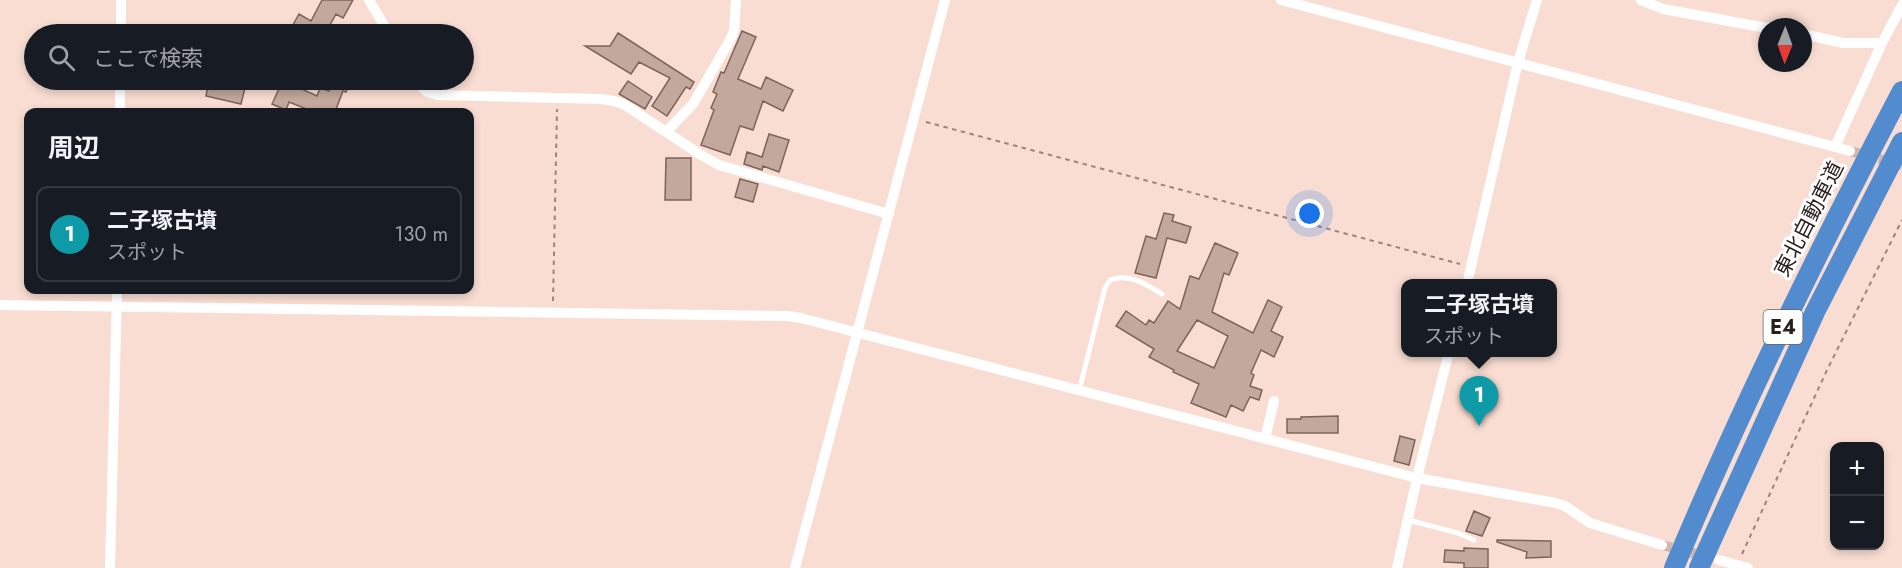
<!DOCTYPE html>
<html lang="ja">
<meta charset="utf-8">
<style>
body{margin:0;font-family:Jost,"Noto Sans JP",sans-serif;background:#242831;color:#f1f3f6}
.controls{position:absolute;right:18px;bottom:18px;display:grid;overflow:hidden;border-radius:12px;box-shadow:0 3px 9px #0003}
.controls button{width:54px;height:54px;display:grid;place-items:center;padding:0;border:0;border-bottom:2px solid #363941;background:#171b24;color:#f1f3f6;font:30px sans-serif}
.compass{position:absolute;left:1758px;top:18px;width:54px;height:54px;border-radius:50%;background:#171b24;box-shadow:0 3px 9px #0003;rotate:181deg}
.you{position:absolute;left:1310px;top:214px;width:21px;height:21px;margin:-15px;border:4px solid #fff;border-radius:50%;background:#1a73e8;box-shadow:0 0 0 9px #1a73e833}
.badge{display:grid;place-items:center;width:39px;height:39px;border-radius:50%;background:#0b8043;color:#fff;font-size:20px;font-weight:700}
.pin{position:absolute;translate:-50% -50px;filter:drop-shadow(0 2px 3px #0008)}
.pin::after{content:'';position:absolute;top:32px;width:21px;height:18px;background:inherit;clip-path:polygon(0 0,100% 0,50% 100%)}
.popup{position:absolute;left:1401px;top:279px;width:156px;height:78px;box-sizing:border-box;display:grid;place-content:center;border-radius:12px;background:#171b24;filter:drop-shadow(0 2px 4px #0005);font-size:20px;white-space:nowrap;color:#9ea1a6}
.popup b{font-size:22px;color:#f1f3f6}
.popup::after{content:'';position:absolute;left:50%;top:100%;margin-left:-12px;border:12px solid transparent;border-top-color:#171b24}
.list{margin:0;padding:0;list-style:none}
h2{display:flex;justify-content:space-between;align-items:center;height:78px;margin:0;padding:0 24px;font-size:26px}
h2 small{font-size:20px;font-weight:400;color:#9ea1a6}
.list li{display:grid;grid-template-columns:39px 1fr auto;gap:18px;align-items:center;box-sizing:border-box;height:96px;margin:0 12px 12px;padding:0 12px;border:2px solid #363941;border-radius:12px}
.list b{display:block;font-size:22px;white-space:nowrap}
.list p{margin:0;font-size:20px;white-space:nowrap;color:#9ea1a6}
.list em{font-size:20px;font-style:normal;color:#9ea1a6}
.icon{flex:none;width:33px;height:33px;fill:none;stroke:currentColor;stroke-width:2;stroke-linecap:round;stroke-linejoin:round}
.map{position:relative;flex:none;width:1902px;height:568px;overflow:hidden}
.search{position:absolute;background:#171b24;box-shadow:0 3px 9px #0003;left:24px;top:24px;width:450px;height:66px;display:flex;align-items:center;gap:15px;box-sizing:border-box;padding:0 21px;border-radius:33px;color:#9ea1a6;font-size:22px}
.panel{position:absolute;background:#171b24;box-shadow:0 3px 9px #0003;left:24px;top:108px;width:450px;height:186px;border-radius:12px}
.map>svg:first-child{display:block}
.building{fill:#c2a89d;stroke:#7c645a;stroke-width:1.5;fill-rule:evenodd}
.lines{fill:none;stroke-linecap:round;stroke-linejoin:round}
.street-tunnel{stroke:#cfb7ad;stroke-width:10;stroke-dasharray:10 5;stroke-linecap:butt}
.path{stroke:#98857d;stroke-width:2;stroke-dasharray:4.5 4.5;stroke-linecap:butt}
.lane{stroke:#fff;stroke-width:5}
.street{stroke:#fff;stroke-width:10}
.highway{stroke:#538bcf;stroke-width:20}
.labels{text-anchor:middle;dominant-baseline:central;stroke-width:6;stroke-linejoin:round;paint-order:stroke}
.shield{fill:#fff;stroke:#69625f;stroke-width:1.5}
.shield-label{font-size:20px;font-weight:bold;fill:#291f1b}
.street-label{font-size:21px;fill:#291f1b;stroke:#fff}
</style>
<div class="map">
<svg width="1902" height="568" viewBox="0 0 1902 568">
<rect width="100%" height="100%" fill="#f9ddd2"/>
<path class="building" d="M322,0H353L343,18L336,14L325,34H288L299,14L311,21Z
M742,31L756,37L738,79L761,89L766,77L793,90L783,111L763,101L753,130L740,126L730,155L701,145L714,110L711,108L717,94L713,92L721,72L724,73Z
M618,33L694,82L690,89L686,87L667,116L652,106L670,78L639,62L631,74L585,46H610Z
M209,80H247L241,104L206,96Z
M283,80H301L297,87L317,96L320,88L329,91L331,86L316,80H351L346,92L343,91L335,112H314L289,102L286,110L272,104Z
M628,81L652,97L645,109L619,94Z
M769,134L789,140L779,172L763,166L762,170L744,164L747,152L762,157Z
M666,158H691V200H665Z
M740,179L758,184L753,202L735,197Z
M1164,213L1174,215L1172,221L1191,227L1186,243L1167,238L1156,278L1135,273L1146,236L1156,239Z
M1215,243L1238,253L1229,275L1224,273L1212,312L1253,333L1268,300L1282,307L1271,331L1283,337L1274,357L1261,350L1251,373L1254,375L1250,386L1262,390L1259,400L1250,397L1243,411L1231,405L1226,417L1191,403L1199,384L1173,372L1174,370L1149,357L1154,349L1116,326L1126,311L1146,325L1149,320L1154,323L1168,301L1180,309L1190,276L1199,279ZM1197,320L1228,336L1214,368L1177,351Z
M1338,416V433H1287V419H1301V417Z
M1400,436L1415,440L1409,465L1394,461Z
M1474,511L1490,518L1482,536L1466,531Z
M1497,540L1551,541V557L1526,558L1527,552L1497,542Z
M1464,548L1488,549V568H1464V563L1444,562L1445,550L1464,551Z"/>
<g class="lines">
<path class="street-tunnel" d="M1850,151L1902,165
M1662,545L1708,557"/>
<path class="path" d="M926,122L1460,264
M553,301L557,109
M1742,554L1828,368L1902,220"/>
<path class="lane" d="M1079,391L1105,288L1110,280C1129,273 1146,284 1162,294
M1408,520L1458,533L1474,540"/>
<path class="street" d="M369,0L389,34
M1281,0L1850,151
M1641,0L1663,9L1767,28
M121,34V0
M1803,34L1843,43H1882L1902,5
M416,80L427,92L437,95L601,99L614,101L625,105L701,155L719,165L889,214
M120,112V80
M667,131L693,104L729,42L734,31L736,0
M1835,147L1882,43
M1467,284L1518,62L1537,0
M0,305L788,316L801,318L1417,478L1556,503L1565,506L1590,523L1662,545
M1265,439L1274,401
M1719,560L1748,568
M110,568L117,290
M795,568L945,0
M1397,568L1417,478L1449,352"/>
<path class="highway" d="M1674,568C1742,405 1820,247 1902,91
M1699,568L1815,312L1902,142"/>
</g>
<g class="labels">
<rect class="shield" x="1763.5" y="310" width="39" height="34" rx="4.5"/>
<g class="shield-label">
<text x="1783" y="327">E4</text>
</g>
<g class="street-label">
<text transform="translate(1809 219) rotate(-63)">東北自動車道</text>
</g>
</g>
</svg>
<div class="controls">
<button>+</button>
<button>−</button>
</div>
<svg class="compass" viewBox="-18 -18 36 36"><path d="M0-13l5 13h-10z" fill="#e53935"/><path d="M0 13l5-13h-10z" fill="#9ea1a6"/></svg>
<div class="you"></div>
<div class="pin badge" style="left:1479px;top:426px;background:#0f9aa8">1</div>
<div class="popup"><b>二子塚古墳</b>スポット</div>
<div class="search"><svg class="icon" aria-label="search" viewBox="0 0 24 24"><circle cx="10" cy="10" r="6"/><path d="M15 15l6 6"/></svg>ここで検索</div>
<section class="panel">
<h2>周辺<small></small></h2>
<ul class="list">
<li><span class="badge" style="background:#0f9aa8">1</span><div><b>二子塚古墳</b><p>スポット</p></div><em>130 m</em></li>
</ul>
</section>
</div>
